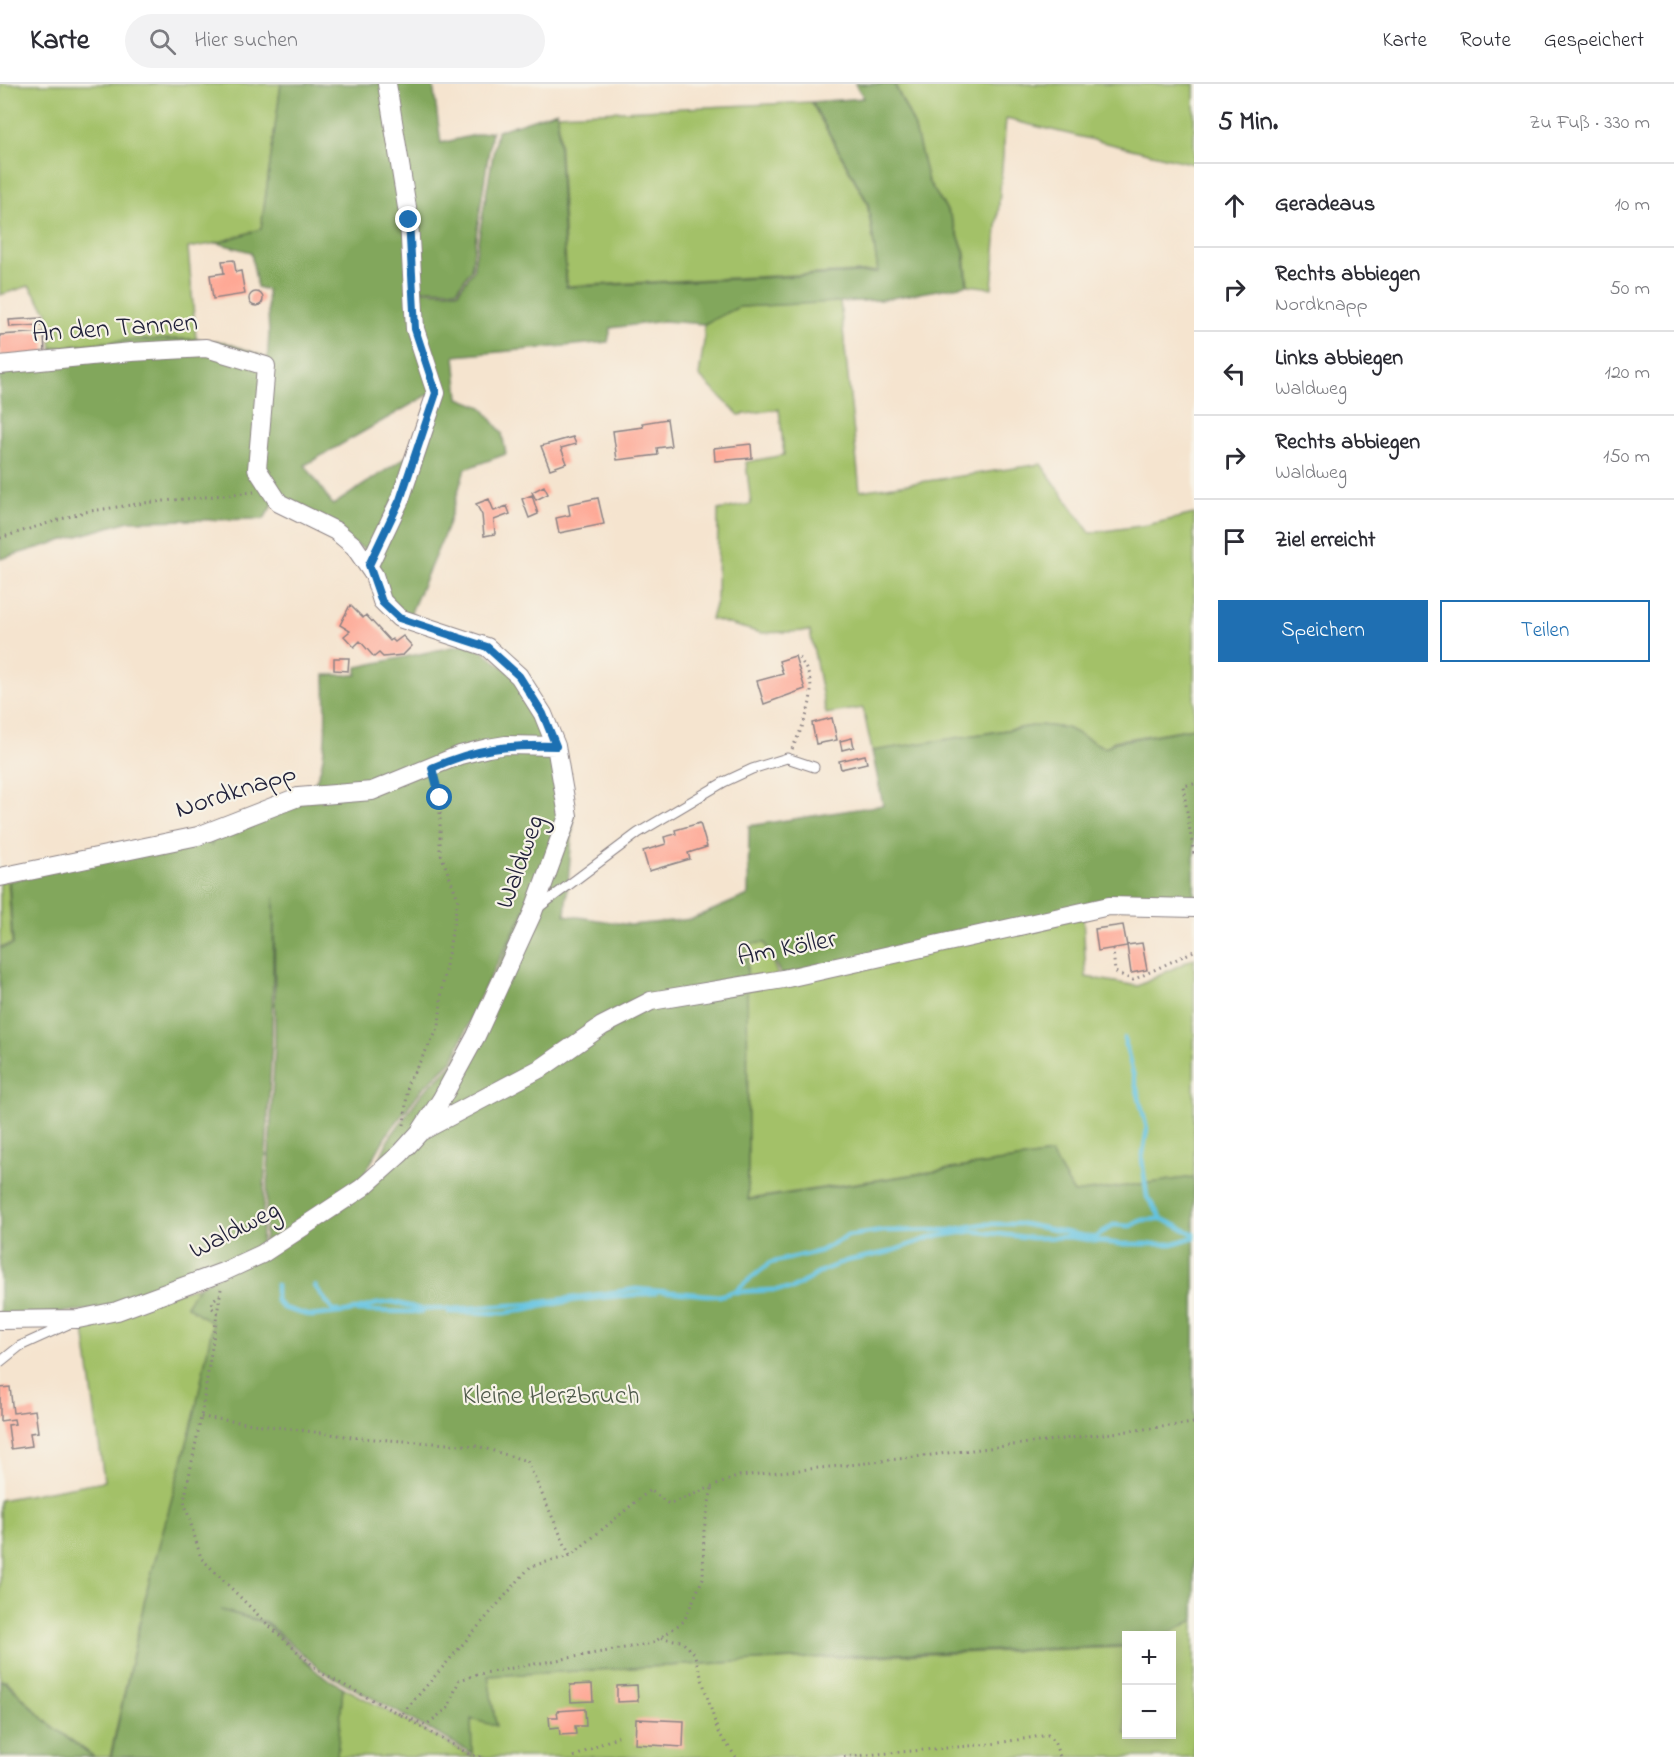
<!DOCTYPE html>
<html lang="de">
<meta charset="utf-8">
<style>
body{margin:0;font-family:"Indie Flower",sans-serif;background:#f2f2f3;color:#2b2b33}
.controls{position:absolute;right:18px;bottom:18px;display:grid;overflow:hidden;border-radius:0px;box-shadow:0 3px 15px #0003}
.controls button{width:54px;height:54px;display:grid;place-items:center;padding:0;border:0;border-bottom:2px solid #e1e1e2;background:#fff;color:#2b2b33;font:30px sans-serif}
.stop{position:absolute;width:18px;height:18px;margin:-14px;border:4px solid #1f6fb2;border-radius:50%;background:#fff}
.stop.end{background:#1f6fb2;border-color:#fff;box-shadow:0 2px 6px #0008}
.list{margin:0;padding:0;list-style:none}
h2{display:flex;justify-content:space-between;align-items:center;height:78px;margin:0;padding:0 24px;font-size:26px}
h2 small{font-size:20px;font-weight:400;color:#7c7c81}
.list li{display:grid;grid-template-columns:39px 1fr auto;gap:18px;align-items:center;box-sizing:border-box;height:84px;padding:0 24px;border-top:2px solid #e1e1e2}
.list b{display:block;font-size:22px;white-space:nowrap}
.list p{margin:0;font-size:20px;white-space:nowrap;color:#7c7c81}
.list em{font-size:20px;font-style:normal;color:#7c7c81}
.actions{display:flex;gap:12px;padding:18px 24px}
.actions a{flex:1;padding:14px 0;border:2px solid #1f6fb2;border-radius:0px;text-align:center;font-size:21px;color:#1f6fb2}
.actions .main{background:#1f6fb2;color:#fff}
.icon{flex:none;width:33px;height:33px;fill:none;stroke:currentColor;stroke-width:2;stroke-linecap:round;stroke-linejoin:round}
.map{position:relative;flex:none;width:1194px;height:1673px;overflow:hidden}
header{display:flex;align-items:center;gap:36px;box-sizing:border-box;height:84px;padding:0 30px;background:#fff;border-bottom:2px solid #e1e1e2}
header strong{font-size:28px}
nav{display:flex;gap:33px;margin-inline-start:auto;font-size:21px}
.search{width:420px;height:54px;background:#f2f2f3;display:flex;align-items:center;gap:15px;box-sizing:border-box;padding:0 21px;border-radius:33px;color:#7c7c81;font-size:22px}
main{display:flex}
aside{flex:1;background:#fff}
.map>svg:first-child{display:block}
.green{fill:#a3c168;stroke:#627252;stroke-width:1.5}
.forest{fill:#82a75c;stroke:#52644c;stroke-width:1.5}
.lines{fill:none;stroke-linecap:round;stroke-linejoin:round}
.stream{stroke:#63c3e1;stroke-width:4.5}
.building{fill:#fea895}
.service-casing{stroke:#8c8385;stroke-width:11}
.minor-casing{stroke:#8c8385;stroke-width:20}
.path{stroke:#8c8385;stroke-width:3;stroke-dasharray:1.5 4.5;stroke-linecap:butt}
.service{stroke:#fff;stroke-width:9}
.minor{stroke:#fff;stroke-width:18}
.route{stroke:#1f6fb2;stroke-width:8}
.labels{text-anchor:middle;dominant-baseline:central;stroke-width:4.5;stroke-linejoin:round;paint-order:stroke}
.street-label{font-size:27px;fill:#22223b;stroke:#f7f3e8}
.park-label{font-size:27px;fill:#4f5a4b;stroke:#f7f3e8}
</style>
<header>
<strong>Karte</strong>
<div class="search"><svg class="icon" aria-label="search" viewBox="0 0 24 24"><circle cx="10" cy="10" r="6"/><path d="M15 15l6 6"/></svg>Hier suchen</div>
<nav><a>Karte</a><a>Route</a><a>Gespeichert</a></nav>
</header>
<main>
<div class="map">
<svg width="1194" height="1673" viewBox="0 0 1194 1673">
<rect width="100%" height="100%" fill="#f7f3e8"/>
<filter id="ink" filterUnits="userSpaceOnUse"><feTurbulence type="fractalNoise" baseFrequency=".0167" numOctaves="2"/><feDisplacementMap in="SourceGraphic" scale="12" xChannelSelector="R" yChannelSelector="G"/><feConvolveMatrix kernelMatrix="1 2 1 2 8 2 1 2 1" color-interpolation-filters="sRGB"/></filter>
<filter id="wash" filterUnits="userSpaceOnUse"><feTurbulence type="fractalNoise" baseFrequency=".008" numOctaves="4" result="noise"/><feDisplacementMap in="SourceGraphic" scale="24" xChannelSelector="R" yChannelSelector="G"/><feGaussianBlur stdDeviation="1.35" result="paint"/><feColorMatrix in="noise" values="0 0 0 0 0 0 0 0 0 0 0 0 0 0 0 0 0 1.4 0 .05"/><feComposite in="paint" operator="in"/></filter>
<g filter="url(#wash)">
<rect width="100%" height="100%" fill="#f5e4cf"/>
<path class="green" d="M0,0H281L261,145L217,159L188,164L196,255L128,256L52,264L47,228L29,202L0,211Z
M895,0H1194V80L1006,35L992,204L968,201L965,168L950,131L928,97L914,41Z
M811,18L867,119L878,187L567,202L558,30Z
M840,217L860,407L1041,380L1090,449L1147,441L1194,430V644L1114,657L1105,664L1067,644L1039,641L872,667L863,624L826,630L810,547L761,549L711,535L717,514L718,426L751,420L746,378L784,371L779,325L739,331L699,292L704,257V240L739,223Z
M8,797L12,860L0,863V798Z
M1083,829L1086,893L1138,902L1194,874V1093L1074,1109L1051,1070L748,1115L747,859H765L781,899Z
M199,1202L186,1221L213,1240L194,1333L147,1506L110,1673H95L49,1640L6,1596H0V1416L104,1397L83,1238Z
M1194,1536V1673H337L343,1603L472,1672L471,1635L496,1641L488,1592L813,1574L1126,1563V1650H1172V1552L1166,1551Z"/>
<path class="forest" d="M281,0H384L433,308L305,381L333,421L415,367L370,469L295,424L260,384L269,250L267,206L257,203L251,168L217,159L261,145Z
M390,0H433L441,59L492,47L471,186L457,206L417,205Z
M855,0H894L914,41L928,97L950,131L964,167L967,201L880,216L739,223L704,240L664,237L611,244L608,258L455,272L459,314L482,323L502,349L506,370L465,385L447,444L408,535L392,524L378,482L440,309L421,245L417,207L458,208L473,187L497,47L557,27L566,203L878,188L868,119L812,18L864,14Z
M196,255L224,258L263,272L255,386L274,418L264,435L129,437L0,475V289L51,278L52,264L128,256Z
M466,560L483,567L517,594L541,632L574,731L565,831L631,841L692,835L748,811L749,742L883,721L872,667L1039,641L1067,644L1105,664L1115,658L1194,644V820L1108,817L781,891L765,859L747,860L748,1116L1051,1070L1074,1109L1194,1093V1536L1165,1551L1126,1552V1562L861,1571L488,1592L496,1642L471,1635L472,1669L322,1587L266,1538L221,1526L265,1539L320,1590L343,1603L337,1673H111L147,1506L194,1333L211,1248L212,1239L186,1221L199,1202L365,1108L388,1056L422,1009L455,978L525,825L480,913L453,976L421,1006L386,1052L359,1100L264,1164L275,959L274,813L272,958L261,1165L116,1224L0,1233V864L13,861L9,797L211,750V763L213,750L309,705C331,687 325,618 325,591H357V583Z
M0,1597H5L49,1640L94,1673H0Z"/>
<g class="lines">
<path class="stream" d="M1124,954L1147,1045L1142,1075L1147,1113L1162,1135
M276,1201V1216L283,1224L311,1232L347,1228L377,1220L393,1218L420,1225H454L528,1220L636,1205L719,1212L735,1207L770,1179L820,1167L847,1152L883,1147L951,1146L983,1140H1023L1095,1154L1113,1141L1131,1142L1142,1136L1162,1135L1194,1150
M315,1202L333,1227H338
M735,1208L792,1205L824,1186L846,1177L889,1168L932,1153L973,1147L1033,1154L1070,1153L1119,1160H1172L1194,1153
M356,1227L422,1228
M449,1228L505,1229L576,1216L655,1209"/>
</g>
<g id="blocks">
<path class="building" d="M234,176L236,188L241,187L245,210L213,215L210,191L224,189L222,177Z
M249 215a7 7 0 1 1 14 0a7 7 0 1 1-14 0Z
M41,234L42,241L10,243L9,236Z
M44,248L45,270L0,272V251Z
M667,335L671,362L657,364L658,371L617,376L613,347L643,343L642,339Z
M573,353L576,360L561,364L567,379L550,385L541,362Z
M751,360L752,374L715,377L714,364Z
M544,402L548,410L536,416L532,408Z
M532,411L538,430L529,434L522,415Z
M598,414L604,440L559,449L556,434L570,431L568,420Z
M489,415L494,427L507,422L510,430L494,436L495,450L484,452L482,431L476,420Z
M350,521L363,534L366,531L390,557L392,555L395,558L403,552L412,562L403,571L383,573L379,569L374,573L360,557L354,563L344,552L350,547L340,541Z
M795,572L805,605L764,620L757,597L783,590L779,577Z
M334,574H349L348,587L334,586Z
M832,634L837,656L816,660L812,639Z
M852,654L854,663L842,666L840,657Z
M865,671L867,679L841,685L839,677Z
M700,739L707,763L688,769L690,775L649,787L643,767L666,760L664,753L676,750L675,746Z
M1123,841L1127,862L1098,867L1095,845Z
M1142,859L1147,886L1131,889L1127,861Z
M10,1303L13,1329L35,1326L38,1348L30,1349L32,1362L11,1365L8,1341L15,1340L14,1335L0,1337V1304Z
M592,1600L593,1617L571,1618L570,1601Z
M637,1601L638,1617L617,1618V1602Z
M585,1625L586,1642H575L576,1650L560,1651L559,1643L550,1644L549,1633H558L557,1627Z
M636,1635L684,1637L683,1663L635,1660Z"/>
</g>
</g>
<g filter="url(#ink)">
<use href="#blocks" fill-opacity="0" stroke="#8c8385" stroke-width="1.5"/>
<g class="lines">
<defs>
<path id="service" d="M538,824L638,749L724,698L752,685L787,674L814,683
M0,1278L20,1262L73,1238"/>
<path id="minor" d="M0,281L131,268L206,264L266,282L257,385L279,419L336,447L354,462L374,491L382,517L399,534L487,563L519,592L543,630L556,662L568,732L533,828L476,952L441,1016L420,1048L401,1069L362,1104L262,1170L223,1188L117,1227L78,1235L0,1236
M369,481L400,416L436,309L415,245L409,136L387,0
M0,793L198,752L298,713L372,707L460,671L488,664L506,661L556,662
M422,1047L543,983L602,942L651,917L783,895L1109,822L1194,824"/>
</defs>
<use href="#service" class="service-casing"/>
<use href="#minor" class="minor-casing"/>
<path class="path" d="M0,454L84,428L144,419L254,408
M792,665C807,633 824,600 796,571
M1194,700L1183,702L1194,772
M1113,865L1115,888L1133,896L1194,867
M404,1041L408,999L439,943L442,904L458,815L440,768V714L436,698
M221,1205L201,1333L184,1417L201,1474L266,1539L321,1589L401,1631L531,1482L570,1472L650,1406L669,1420L739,1392L849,1381L1194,1339
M218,1229L212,1224L213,1216L220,1211
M201,1333L360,1354L477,1362L527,1377L570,1472
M661,1554L681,1557L694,1569L718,1648L736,1673
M401,1631L426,1641L448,1624L459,1596L484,1589L653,1559L684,1537L703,1494L704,1445L712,1403
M410,1637L469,1670L481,1673
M574,1673L618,1652
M844,1673L991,1660L1048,1651L1055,1660L1060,1673"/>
<use href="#service" class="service"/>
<use href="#minor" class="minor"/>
</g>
</g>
<g class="lines" filter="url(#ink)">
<path class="route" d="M409,136L415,245L436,309L400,416L369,481L382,518L399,534L487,563L519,592L543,630L556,662C508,661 476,664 432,684L440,714"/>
</g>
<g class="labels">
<g class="street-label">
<text transform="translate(115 245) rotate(-4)">An den Tannen</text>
<text transform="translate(236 708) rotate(-18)">Nordknapp</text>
<text transform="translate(521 778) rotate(-70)">Waldweg</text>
<text transform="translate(787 865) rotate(-11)">Am Köller</text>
<text transform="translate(235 1147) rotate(-27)">Waldweg</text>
</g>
<g class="park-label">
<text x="551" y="1312">Kleine Herzbruch</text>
</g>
</g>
</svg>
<div class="controls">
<button>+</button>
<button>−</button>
</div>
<div class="stop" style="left:440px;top:714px"></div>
<div class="stop end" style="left:409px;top:136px"></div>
</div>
<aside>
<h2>5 Min.<small>Zu Fuß · 330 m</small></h2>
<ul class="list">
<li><svg class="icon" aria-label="ahead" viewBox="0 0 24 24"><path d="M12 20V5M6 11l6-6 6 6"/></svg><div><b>Geradeaus</b></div><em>10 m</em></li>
<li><svg class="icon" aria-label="right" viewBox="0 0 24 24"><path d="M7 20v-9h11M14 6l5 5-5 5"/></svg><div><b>Rechts abbiegen</b><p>Nordknapp</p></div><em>50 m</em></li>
<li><svg class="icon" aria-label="left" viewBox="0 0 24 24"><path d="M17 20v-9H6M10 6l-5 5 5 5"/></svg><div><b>Links abbiegen</b><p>Waldweg</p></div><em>120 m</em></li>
<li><svg class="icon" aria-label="right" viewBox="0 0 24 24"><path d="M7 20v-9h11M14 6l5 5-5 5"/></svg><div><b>Rechts abbiegen</b><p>Waldweg</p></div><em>150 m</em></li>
<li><svg class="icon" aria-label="arrive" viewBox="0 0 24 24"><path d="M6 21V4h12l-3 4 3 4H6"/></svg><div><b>Ziel erreicht</b></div></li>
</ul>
<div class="actions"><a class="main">Speichern</a><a>Teilen</a></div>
</aside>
</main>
